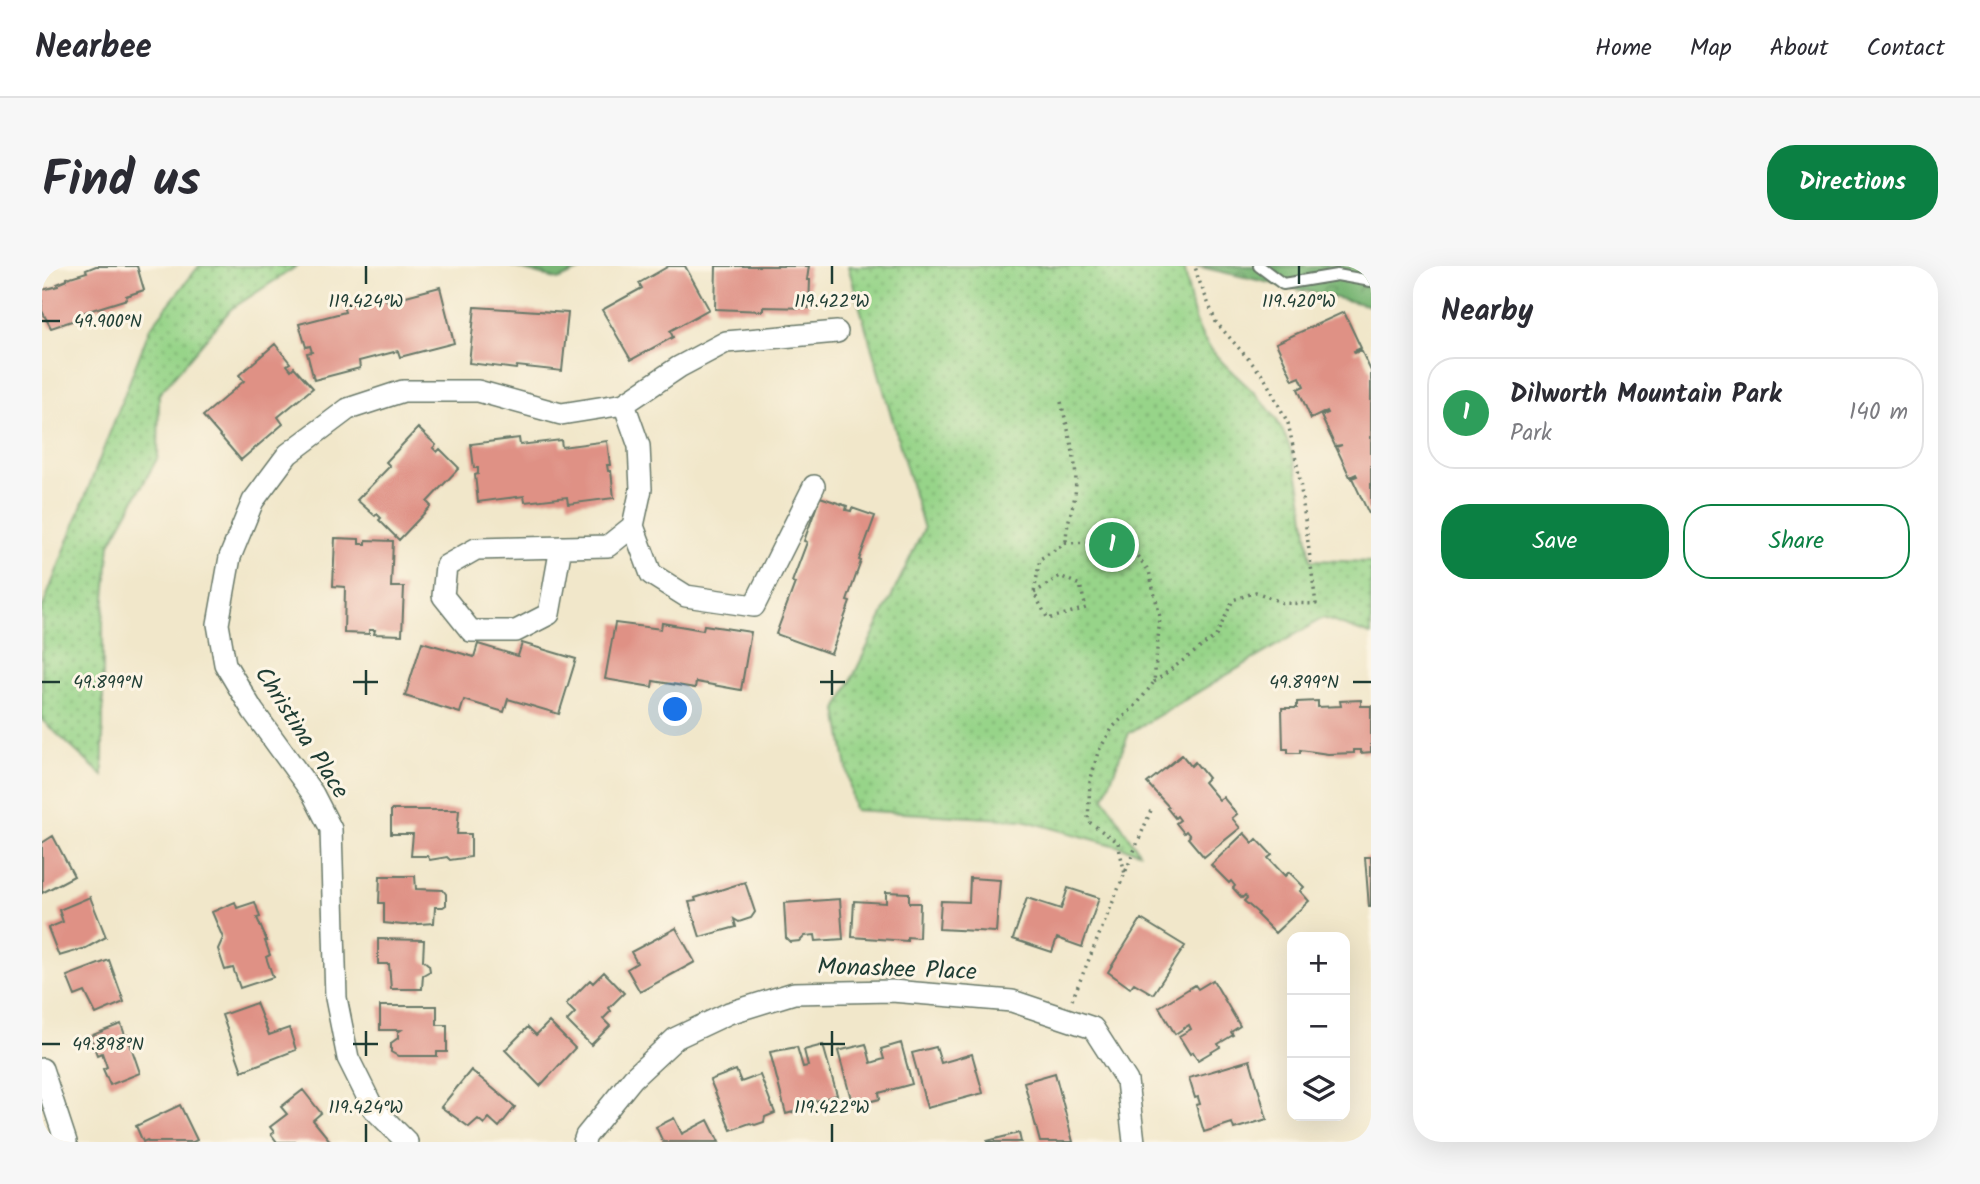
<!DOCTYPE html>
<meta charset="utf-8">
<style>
body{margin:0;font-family:Kalam,sans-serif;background:#f7f7f7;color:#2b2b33}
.controls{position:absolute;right:21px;bottom:21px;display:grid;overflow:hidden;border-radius:14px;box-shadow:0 7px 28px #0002}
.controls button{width:63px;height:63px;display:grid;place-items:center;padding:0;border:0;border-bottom:2px solid #e1e1e2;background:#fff;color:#2b2b33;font:35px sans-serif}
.you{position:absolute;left:634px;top:444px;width:24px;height:24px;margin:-18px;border:5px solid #fff;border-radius:50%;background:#1a73e8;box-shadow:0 0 0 10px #1a73e833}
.badge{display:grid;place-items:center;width:46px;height:46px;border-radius:50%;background:#0b8043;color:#fff;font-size:23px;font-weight:700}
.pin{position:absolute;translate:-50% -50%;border:4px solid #fff;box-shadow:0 2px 7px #0006}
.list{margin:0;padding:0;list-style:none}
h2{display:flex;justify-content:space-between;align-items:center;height:91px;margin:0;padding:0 28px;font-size:30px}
h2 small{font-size:23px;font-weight:400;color:#7c7c81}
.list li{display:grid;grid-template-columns:46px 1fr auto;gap:21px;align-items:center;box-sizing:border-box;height:112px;margin:0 14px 14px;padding:0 14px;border:2px solid #e1e1e2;border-radius:28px}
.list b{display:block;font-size:26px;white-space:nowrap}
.list p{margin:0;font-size:23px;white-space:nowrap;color:#7c7c81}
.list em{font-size:23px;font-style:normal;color:#7c7c81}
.actions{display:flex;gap:14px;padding:21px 28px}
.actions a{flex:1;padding:16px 0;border:2px solid #0b8043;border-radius:28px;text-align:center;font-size:24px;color:#0b8043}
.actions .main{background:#0b8043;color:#fff}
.icon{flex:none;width:38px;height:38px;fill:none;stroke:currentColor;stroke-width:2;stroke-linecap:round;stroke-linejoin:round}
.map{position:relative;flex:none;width:1329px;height:876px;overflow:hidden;border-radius:28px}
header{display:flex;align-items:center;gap:42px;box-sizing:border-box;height:98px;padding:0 35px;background:#fff;border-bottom:2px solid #e1e1e2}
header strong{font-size:33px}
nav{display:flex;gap:38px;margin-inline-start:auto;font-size:24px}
.intro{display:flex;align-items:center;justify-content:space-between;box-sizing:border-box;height:168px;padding:0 42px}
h1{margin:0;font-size:49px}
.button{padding:18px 32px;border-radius:28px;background:#0b8043;color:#fff;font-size:24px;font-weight:700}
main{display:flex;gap:42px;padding:0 42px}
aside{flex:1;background:#fff;border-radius:28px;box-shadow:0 7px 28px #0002}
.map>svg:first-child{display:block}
.forest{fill:url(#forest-crowns);stroke:#4c7a54;stroke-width:2}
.park{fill:url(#park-dots);stroke:#5b885e;stroke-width:2}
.building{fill:#df9185}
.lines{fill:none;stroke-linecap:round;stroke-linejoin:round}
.lane-casing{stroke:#687868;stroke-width:14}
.street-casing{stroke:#687868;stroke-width:24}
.path{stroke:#687868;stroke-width:3.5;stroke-dasharray:2 5;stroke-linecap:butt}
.lane{stroke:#fff;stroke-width:10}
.street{stroke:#fff;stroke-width:21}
.ticks{fill:none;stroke:#1f3d34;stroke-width:2.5}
.labels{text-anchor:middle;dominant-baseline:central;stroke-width:6;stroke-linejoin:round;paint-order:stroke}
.street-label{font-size:24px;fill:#1f3d34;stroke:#fcf5e5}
.ticks-label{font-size:18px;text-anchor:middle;fill:#1f3d34;stroke:#fcf5e5;stroke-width:6;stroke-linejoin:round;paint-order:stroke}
</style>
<header>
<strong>Nearbee</strong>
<nav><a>Home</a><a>Map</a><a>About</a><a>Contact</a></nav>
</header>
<div class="intro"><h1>Find us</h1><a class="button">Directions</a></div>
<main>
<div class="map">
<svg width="1329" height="876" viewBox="0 0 1329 876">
<defs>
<pattern id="forest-crowns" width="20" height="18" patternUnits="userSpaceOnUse" patternTransform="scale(1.75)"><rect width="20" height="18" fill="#79b675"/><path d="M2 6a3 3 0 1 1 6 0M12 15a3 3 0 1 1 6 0" fill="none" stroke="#639561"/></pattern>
<pattern id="park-dots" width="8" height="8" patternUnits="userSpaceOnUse" patternTransform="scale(1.75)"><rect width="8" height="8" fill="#97d489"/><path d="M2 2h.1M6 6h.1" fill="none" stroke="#7bad71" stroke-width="1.8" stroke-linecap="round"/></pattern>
</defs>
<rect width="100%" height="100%" fill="#fcf5e5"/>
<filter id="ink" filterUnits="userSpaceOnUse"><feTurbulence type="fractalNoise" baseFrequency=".0143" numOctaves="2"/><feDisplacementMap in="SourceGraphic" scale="14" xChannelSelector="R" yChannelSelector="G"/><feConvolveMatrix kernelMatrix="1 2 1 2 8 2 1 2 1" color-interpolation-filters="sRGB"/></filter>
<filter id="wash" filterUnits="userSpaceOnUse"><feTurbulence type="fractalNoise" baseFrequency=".00686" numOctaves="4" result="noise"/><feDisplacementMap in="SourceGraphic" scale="28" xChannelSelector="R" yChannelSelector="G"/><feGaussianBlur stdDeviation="1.57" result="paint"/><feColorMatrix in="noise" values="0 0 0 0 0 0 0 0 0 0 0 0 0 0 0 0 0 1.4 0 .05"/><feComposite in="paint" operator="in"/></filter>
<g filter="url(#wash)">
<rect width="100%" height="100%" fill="#f1e7ca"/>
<path class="forest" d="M469,0H548L516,14Z
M1154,0H1329V40Z"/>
<path class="park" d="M157,0H255L189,43L117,128L116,191L68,278L61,354V510L0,454V343L108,62Z
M806,0H1142C1147,23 1149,52 1162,73C1181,104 1215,123 1234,153C1260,194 1261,248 1269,294L1329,296V369L1281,352L1087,467L1062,532L1097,586L981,554L812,544L795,444L882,263Z"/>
<g id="blocks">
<path class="building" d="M54,0H95L102,24L84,30L85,33L43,46L45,50L9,62L0,45V24L16,20L15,18L25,14V12L45,6L44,4Z
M627,0H643L667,43L628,65L631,71L589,94L560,44L600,22L597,17Z
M674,0H767L765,14H768L767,42L721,41V45L673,43Z
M398,21L412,77L358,91L356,85L317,95L318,102L272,114L265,87L270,86L268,80L264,81L257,58L303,46L301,40L343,29L345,35Z
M433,41L526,47L520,105L475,100L474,103L427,97Z
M1302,46L1319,82L1312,85L1313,87L1319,84L1329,105V247L1327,248L1310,212L1315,210L1314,208L1308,211L1294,181L1300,179L1293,180L1279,150L1286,147L1285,145L1269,153L1256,123L1262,120L1258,111L1251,114L1234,77Z
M233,78L248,97L245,99L249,104L252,101L271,122L236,151L241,158L199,194L161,150L202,115L197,109Z
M376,162L394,179L391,182L395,186L398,183L417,202L385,236L389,240L357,274L337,254L339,252L335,248L333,250L315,234L348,200L344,196Z
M477,172L478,179L519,174L520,181L565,175L568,199H565L566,205H569L572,232L526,238L525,231L483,236L482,230L436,236L433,209L436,208V202H432L429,178Z
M778,231L805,240L804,244L809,245L810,242L833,250L817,294L819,295L805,335L808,336L789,388L734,368L753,317L750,316L765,276L762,275Z
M293,272L317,273V278H324V274L351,275L349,321H362L360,369L332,368L333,364H327V368L302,367L303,321L291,320Z
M573,357L619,363L620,357L661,364L662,359L709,366L699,424L654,416L653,422L611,415L610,421L563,413Z
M380,376L432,391L436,378L476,390L480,377L534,393L517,448L466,433L462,446L422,434L418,447L363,430Z
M1319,434V440H1329V486L1319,487V484H1312V487L1286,488L1258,484V487H1246V483H1241L1240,442H1255V436L1276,435V441L1299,440L1298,435Z
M1140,489L1149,500L1153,496L1166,512L1162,516L1177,534L1181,531L1195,548L1190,552L1198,562L1162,591L1146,572L1148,570L1144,565L1142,567L1134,557L1138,554L1135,550L1133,552L1125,542L1127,541L1105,517Z
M349,544H417L415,568H429V591L408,594L405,591L388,594L385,590H369L371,568H349Z
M1202,567L1211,577L1215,573L1230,589L1226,592L1243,610L1247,606L1262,621L1258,625L1267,635L1233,667L1215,649L1216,647L1202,635L1205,632L1203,629L1200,632L1191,622L1193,620L1189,615L1187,617L1169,599Z
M11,570L32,610L0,627V577Z
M1323,591H1329V641H1327Z
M338,610H373L374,623L401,624L404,628V639L401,641H393L392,657L361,659L342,657V637H337Z
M928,612L958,614L954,666L897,663L899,635L927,636Z
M703,616L713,646L709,652L697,656L692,653L694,661L658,671L647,636L654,635L653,632Z
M1026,622L1057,632L1040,681L1015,672L1010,686L971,673L985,632L1019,643Z
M844,626L867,627V637H878L877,672L865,671V675L810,671L812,635L844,637Z
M48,631L64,671L44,682L17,690L6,662L21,656L17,644Z
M798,633L801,673L774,675L773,669L763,670L758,675L748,676L744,672L742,637Z
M193,636L195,642L213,636L218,651L215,652L225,675H223L228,689L224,691L231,711L198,722L191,702L183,704L176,683L181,672L170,646Z
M1099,653L1143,680L1111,728L1092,717L1088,722L1066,706Z
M634,662L653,696L598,726L585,703L595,697L589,686Z
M336,673L382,674L381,694L387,699L388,705L381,709L380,723H349L347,698H336Z
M67,694L82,736L54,748L43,726L33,730L25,710Z
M562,706L582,727L567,742L569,745L561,753L568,760L549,779L525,755L533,747L524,738L548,714L551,717Z
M1171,714L1198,760L1189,766L1191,769L1176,778L1178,781L1156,794L1151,786L1148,788L1137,770L1149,763L1147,759L1133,768L1117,741L1153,719L1156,723Z
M214,737L227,769L247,762L254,784L200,805L180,749Z
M338,740H395V759H405V786H395V790H356L349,786V777L356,772V766L359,764H338Z
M507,756L533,782L498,820L463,784L486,761L494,769Z
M79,758L83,769H85L98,807L68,819L61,803L65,801L60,787L55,789L48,770Z
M859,777L870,818L837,827L838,833L811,840L796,785L824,778L829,797L842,793L839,783Z
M781,779L795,829L767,837L769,841L744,848L728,786L755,781L761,801L766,800L762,784Z
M894,781L899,797L930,788L941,827L885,842L870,787Z
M1208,794L1225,853L1192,863L1190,857L1162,866L1154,839L1158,838L1156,831L1153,832L1147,812Z
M429,804L473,841L457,861L447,852L442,858L436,853L427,861L399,841Z
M694,804L699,816L718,809L733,847L723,851L722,856L713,859L708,857L689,864L668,814Z
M1013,807L1031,876H998L982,816Z
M261,824L279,847L271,854L289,876H235L229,868L232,866L228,861L245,848L239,841Z
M138,839L155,874L151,876H106L105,874L101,876L94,860Z
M632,852L640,868L666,854L677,876H621L614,861Z
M977,867L979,876H945V875Z"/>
</g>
</g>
<g filter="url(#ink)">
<use href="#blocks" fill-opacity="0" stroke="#687868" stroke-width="2"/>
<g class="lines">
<defs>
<path id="lane" d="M1217,0L1241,18L1295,9L1329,15"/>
<path id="street" d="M591,260L609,308L644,330L712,340L772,220
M519,281L507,348L474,365H429L401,330L404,300L434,283L566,280L591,260L599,223L597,180L582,138
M0,803L24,876
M365,876L331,842L306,792L294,732L289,563L271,528L211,445L183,398L176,358L188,291L211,235L246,188L306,143L361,125H436L519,148L582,138L637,101L684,76L795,66
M542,876L544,870L591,812L634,772L687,747L752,727L850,725L970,735L1051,762L1085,815L1092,876"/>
</defs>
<use href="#lane" class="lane-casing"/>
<use href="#street" class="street-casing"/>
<path class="path" d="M1019,136C1026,165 1037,198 1033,229C1030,247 1024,257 1024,277
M992,327L1018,310L1038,319L1044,342L1006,353L992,327L998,293L1024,277L1054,276L1088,281L1107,305L1118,351L1112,416L1096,437L1071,461L1056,486L1048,516L1046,555L1076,577L1083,608
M1112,416L1174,370L1191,334L1214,326L1241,337L1274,338L1257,208L1246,157L1222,111L1174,56L1156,12L1153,0
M1030,734L1110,542"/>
<use href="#lane" class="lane"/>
<use href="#street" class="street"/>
</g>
</g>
<path class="ticks" d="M324,0V18M790,0V18M1257,0V18M0,55H18M324,404V429M790,404V429M0,416H18M311,416H336M778,416H803M1311,416H1329M324,765V790M790,765V790M0,778H18M311,778H336M778,778H803M324,858V876M790,858V876"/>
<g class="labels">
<g class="street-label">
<text transform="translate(259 467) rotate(57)">Christina Place</text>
<text transform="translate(855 704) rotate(2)">Monashee Place</text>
</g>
</g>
<g class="ticks-label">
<text x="324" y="41">119.424°W</text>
<text x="790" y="41">119.422°W</text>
<text x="1257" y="41">119.420°W</text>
<text x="66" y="61">49.900°N</text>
<text x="66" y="422">49.899°N</text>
<text x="1262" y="422">49.899°N</text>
<text x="66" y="784">49.898°N</text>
<text x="324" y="847">119.424°W</text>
<text x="790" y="847">119.422°W</text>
</g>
</svg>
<div class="controls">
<button>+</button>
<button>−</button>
<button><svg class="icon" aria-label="layers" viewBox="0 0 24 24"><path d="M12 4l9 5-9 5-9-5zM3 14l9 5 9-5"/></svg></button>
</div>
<div class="you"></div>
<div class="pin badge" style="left:1070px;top:279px;background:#2e9e5b">1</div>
</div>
<aside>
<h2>Nearby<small></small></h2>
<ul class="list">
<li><span class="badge" style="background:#2e9e5b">1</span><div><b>Dilworth Mountain Park</b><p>Park</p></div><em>140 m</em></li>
</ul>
<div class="actions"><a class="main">Save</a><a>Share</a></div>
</aside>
</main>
